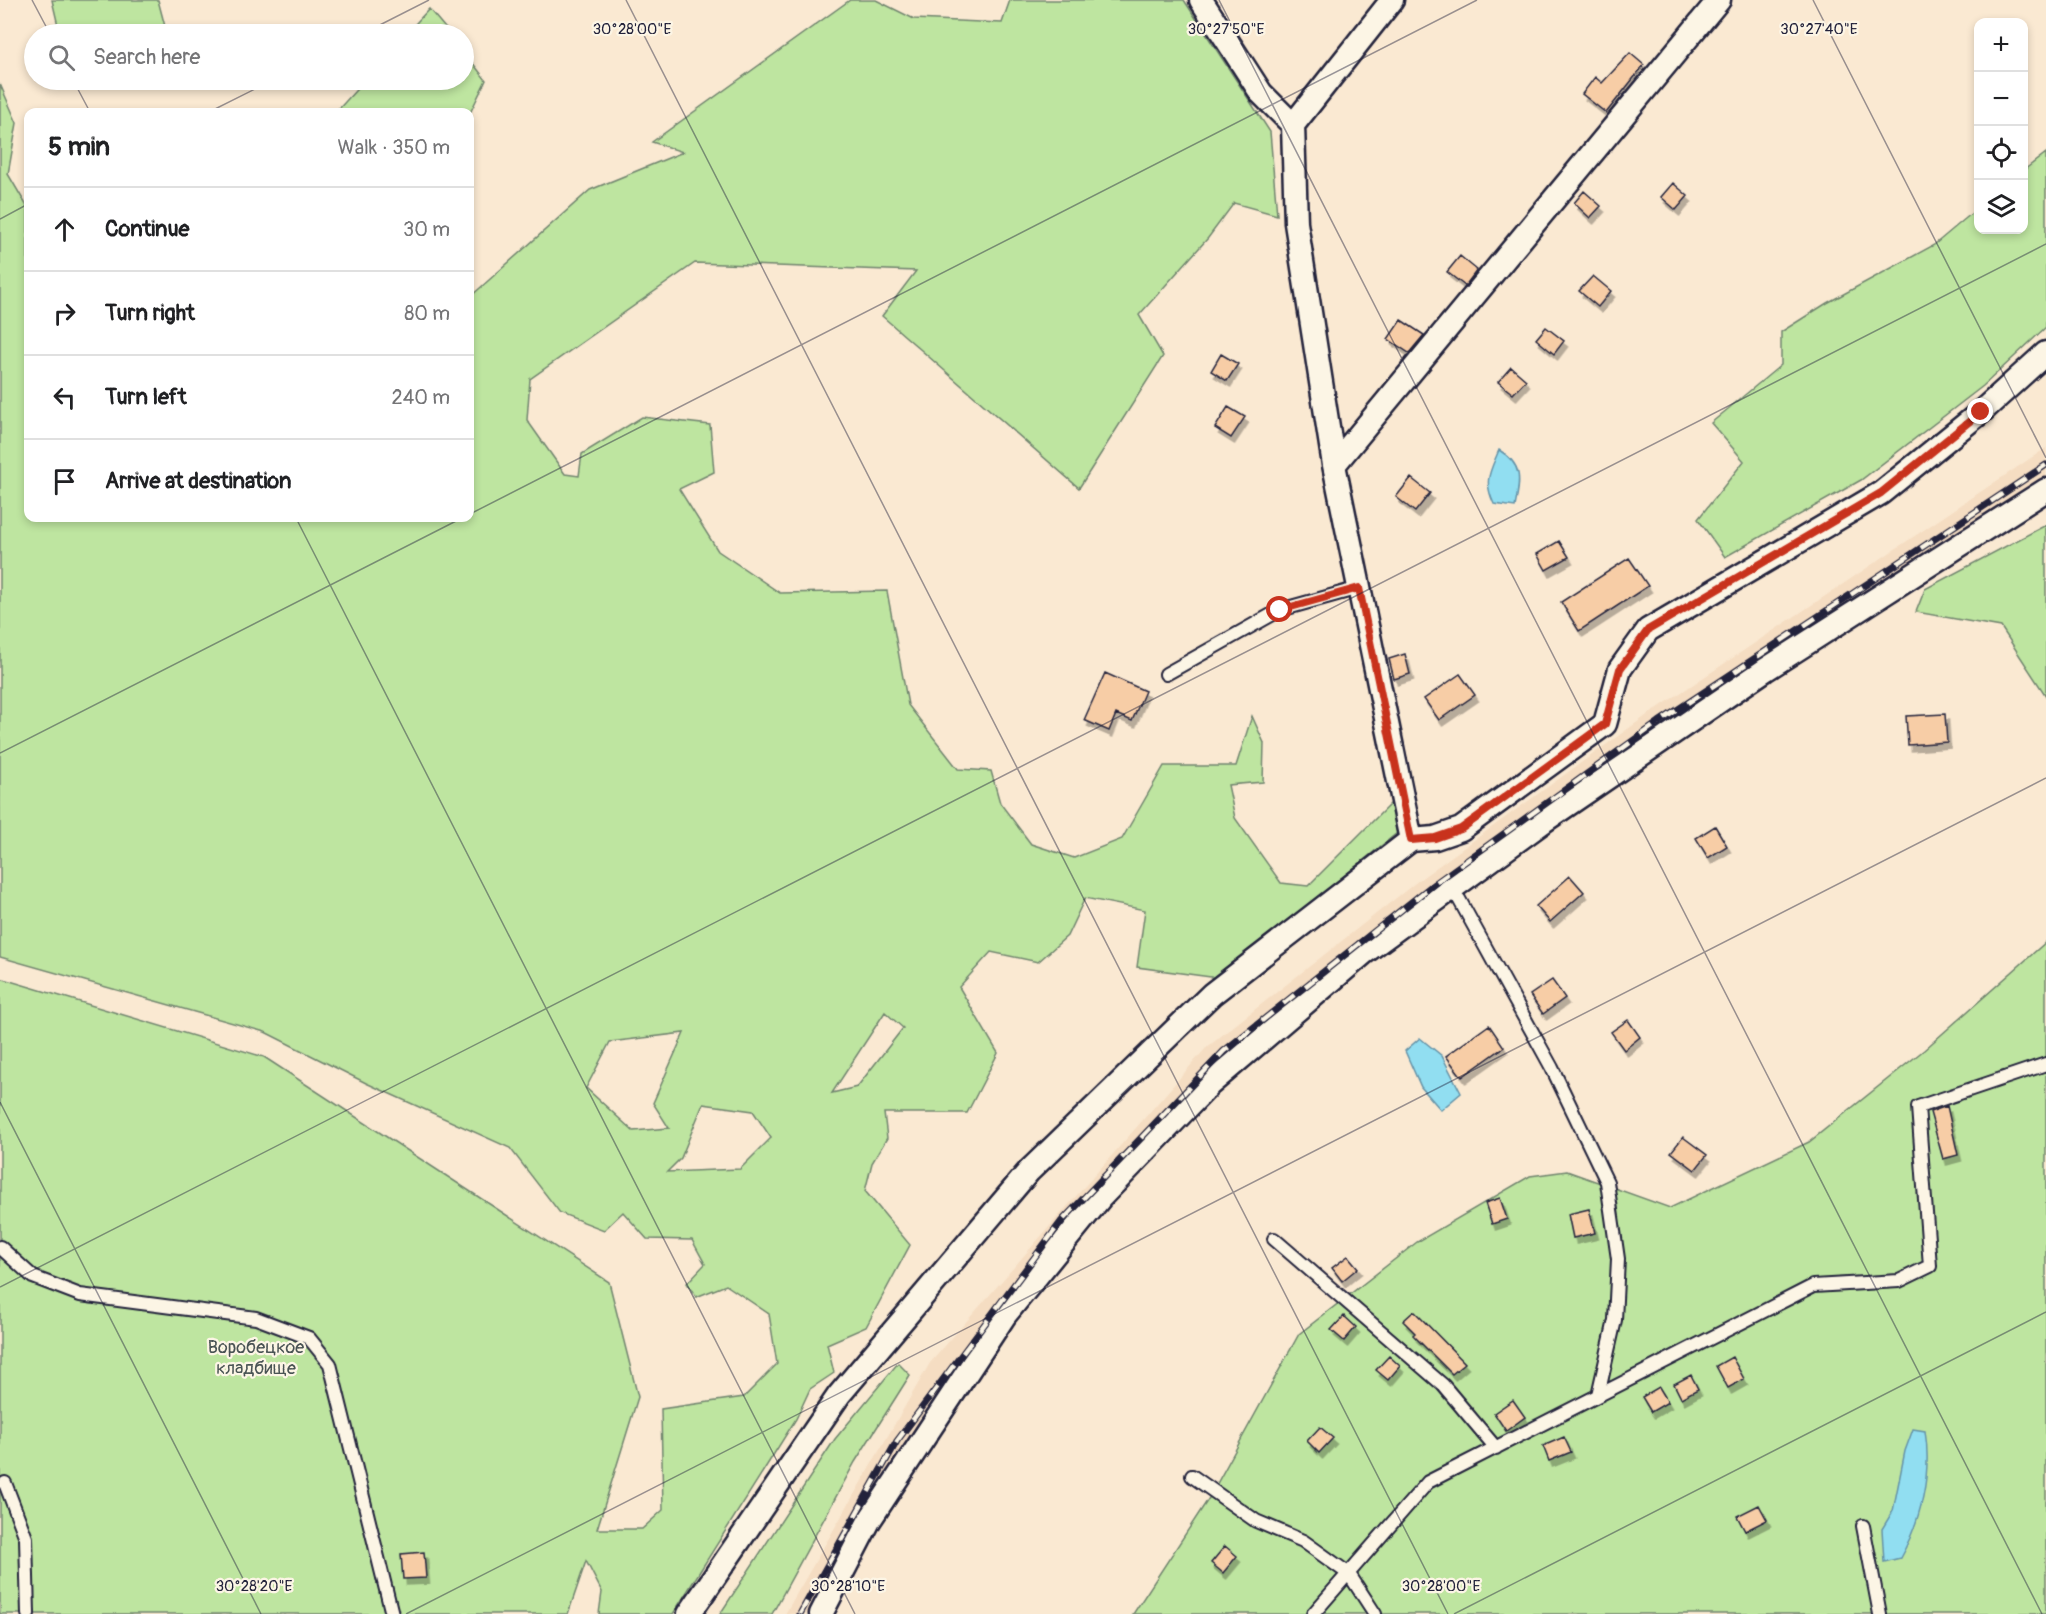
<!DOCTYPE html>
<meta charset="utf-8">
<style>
body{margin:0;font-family:Pangolin,sans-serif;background:#f6f6f6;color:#202124}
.controls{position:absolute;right:18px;top:18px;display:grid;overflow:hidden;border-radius:12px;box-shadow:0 3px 9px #0003}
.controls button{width:54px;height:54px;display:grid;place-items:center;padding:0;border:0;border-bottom:2px solid #e0e0e0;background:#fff;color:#202124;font:30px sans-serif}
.stop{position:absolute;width:18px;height:18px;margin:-14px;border:4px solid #c8321e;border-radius:50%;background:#fff}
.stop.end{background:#c8321e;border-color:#fff;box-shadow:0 2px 6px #0008}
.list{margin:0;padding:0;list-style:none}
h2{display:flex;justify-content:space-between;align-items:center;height:78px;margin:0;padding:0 24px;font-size:26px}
h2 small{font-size:20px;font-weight:400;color:#757577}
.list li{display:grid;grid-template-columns:39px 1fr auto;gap:18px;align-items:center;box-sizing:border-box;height:84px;padding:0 24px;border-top:2px solid #e0e0e0}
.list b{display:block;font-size:22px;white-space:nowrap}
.list em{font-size:20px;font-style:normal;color:#757577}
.icon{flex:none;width:33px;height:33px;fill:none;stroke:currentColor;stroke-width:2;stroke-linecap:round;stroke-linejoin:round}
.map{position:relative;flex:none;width:2046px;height:1614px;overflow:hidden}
.search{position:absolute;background:#fff;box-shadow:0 3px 9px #0003;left:24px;top:24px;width:450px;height:66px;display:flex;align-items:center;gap:15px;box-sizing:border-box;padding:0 21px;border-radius:33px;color:#757577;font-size:22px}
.panel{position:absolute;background:#fff;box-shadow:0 3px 9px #0003;left:24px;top:108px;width:450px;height:414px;border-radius:12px}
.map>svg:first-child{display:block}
.built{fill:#f5ddc2}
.green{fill:#bee5a0;stroke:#70846e;stroke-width:1.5;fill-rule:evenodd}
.water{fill:#91def1;stroke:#6593a8;stroke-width:1.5}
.building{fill:#f7cda6;stroke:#22223b;stroke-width:1.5;filter:url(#shadow)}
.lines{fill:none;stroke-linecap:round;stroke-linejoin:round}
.lane-casing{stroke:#22223b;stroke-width:16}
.street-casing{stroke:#22223b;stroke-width:27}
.lane{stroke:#fcf5e5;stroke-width:12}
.street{stroke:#fcf5e5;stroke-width:22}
.rail-casing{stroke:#22223b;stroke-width:7}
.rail{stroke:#fcf5e5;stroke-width:4.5;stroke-dasharray:14;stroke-linecap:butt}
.route{stroke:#c8321e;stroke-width:8}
.ticks{fill:none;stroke:#22223b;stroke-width:1.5;stroke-opacity:0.45}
.labels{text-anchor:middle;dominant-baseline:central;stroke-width:4.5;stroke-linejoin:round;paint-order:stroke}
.park-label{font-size:18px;fill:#495354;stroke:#fcf5e5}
.ticks-label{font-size:15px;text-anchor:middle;fill:#22223b;stroke:#fcf5e5;stroke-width:4.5;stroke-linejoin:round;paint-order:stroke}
</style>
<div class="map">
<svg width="2046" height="1614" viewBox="0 0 2046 1614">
<defs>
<filter id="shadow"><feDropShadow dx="3.5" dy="6" stdDeviation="0" flood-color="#0004"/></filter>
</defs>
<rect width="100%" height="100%" fill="#fae9d2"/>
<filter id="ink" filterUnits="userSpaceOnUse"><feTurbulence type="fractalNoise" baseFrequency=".0167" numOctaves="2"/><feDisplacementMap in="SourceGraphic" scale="12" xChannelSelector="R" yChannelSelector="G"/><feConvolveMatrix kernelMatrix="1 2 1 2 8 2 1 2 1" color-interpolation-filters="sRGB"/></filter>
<g filter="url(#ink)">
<path class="built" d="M2046,448V483L1440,890L1098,1192L812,1614H785L930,1363L1206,1048L1419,880L1643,718Z"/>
<path class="green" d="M52,0H158L167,34H60Z
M850,0H876L914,19L1002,23L1010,0H1184L1270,132L1277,215L1234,203L1208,238L1139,315L1163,356L1079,488L882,316L916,271L695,263L530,379L527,420L565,474L579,476L582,454L642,417L710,425L714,472L679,489L718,551L780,593L887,591L908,705L958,769L991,771L1000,803L1031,844L1074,858L1122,839L1164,766H1236L1252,716L1264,743L1263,782L1228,785L1235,818L1281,883L1308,886L1391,803L1397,833L1218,978L1137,967L1145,910L1085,898L1067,936L1038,962L991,952L959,987L998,1053L967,1113H884L887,1138L872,1163L865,1191L910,1245L866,1327L827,1344L834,1373L810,1389L796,1419L673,1614H599L602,1592L586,1561L568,1614H0V978L264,1057L609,1282L638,1397L597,1529H642L663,1510L661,1409L744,1397L777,1364L769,1314L726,1285L696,1297L687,1283L705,1264L692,1240L647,1239L623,1212L604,1230L560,1213L510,1148L366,1083L265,1032L0,957V84L17,123L8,174L28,208V518H470V297L590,190L683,152L652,142ZM885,1012L903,1028L857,1087L832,1093ZM684,1033L653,1103L669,1128L633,1131L586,1088L610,1042ZM703,1104L753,1111L771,1138L740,1169L667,1172L681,1158Z
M429,9L450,34H406Z
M464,52L486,80L470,113L336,112L365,80H464Z
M2046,153V327L1983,386L1861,480L1725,557L1698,519L1744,461L1711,423L1781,365V332L1827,303L1934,245L1978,208V230H2024V170Z
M2046,525V696L2001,627L1916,612L1925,589Z
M2046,942V1614H1133L1209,1498L1299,1334L1417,1242L1530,1176L1567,1171L1670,1208L1809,1142L1924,1050Z
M898,1363L910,1375L855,1462L772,1614H720L835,1439Z"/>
<path class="water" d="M1499,450C1524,465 1520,481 1515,507L1494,504C1483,481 1490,472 1499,450Z
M1420,1038L1442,1056L1461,1093L1441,1110L1421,1087L1405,1051Z
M1913,1429L1925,1431C1932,1473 1921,1521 1900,1558L1884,1562L1882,1529L1893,1511L1905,1451Z"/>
<path class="building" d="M1630,53L1644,65L1606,113L1582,94L1595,77L1602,83Z
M1673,183L1688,196L1676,210L1661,197Z
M1584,191L1601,206L1590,218L1574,203Z
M1460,256L1477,270L1465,286L1447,272Z
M1593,276L1611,291L1598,307L1579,291Z
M1401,320L1424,335L1409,353L1388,339Z
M1546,327L1564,341L1554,354L1536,339Z
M1221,354L1238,364L1227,381L1211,371Z
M1511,367L1526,380L1513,394L1498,382Z
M1228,407L1245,417L1231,438L1215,428Z
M1411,478L1430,493L1415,512L1396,497Z
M1559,541L1569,557L1546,570L1537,554Z
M1629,558L1648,586L1579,631L1561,602Z
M1405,654L1410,674L1394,679L1389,659Z
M1105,673L1145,691L1132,721L1116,714L1109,731L1084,720Z
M1460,674L1475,695L1439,720L1424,699Z
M1945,714L1947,742L1908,745L1906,716Z
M1715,826L1727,846L1708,858L1696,838Z
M1570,876L1584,892L1550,922L1536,906Z
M1552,980L1565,998L1543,1014L1530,995Z
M1628,1020L1640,1037L1624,1050L1611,1032Z
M1489,1025L1504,1047L1462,1077L1446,1056Z
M1947,1106L1958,1155L1943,1159L1930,1112Z
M1683,1137L1707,1155L1695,1170L1671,1152Z
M1500,1198L1507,1219L1492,1224L1485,1203Z
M1589,1209L1595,1233L1573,1238L1568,1214Z
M1348,1256L1358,1268L1342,1281L1332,1268Z
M1414,1311L1465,1363L1452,1374L1413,1335L1415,1333L1403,1321Z
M1344,1316L1356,1327L1344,1341L1331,1330Z
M1389,1356L1400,1366L1388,1380L1376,1370Z
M1732,1357L1744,1379L1728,1388L1716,1366Z
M1691,1375L1698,1389L1681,1398L1674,1384Z
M1659,1387L1668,1402L1651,1412L1642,1397Z
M1513,1400L1525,1417L1506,1431L1494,1413Z
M1320,1427L1333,1438L1319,1453L1307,1441Z
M1564,1437L1571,1452L1549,1461L1543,1446Z
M1759,1505L1767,1520L1745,1531L1737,1516Z
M1225,1546L1237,1556L1223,1573L1211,1563Z
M424,1552L426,1578L403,1579L401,1554Z"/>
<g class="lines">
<defs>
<path id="lane" d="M1166,674L1280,610L1359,588
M1459,899L1552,1068L1607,1182L1618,1259L1615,1320L1598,1395
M1274,1239L1443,1385L1496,1448
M0,1247L33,1277L80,1295L256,1318L309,1338L330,1364L392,1614
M1192,1476L1256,1521L1303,1541L1349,1574L1375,1614
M5,1483L26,1538L28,1614
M1863,1526L1880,1614
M1313,1614L1428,1482L1813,1286L1899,1281L1930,1266L1918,1107L2046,1064"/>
<path id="street" d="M1201,0L1261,93L1293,125
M1334,465L1719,0
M1411,840L1435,838L1461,829L1605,724L1620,669L1648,630L1881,493L1981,412L2046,353
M689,1614L839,1395L1029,1171L1212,994L1411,840L1334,465L1296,223L1293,125L1392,0
M821,1614L869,1521L1005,1315L1101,1197L1209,1085L1365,952L1544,821L1765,670L2046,490"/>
</defs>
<use href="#lane" class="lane-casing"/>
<use href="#street" class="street-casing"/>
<use href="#lane" class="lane"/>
<use href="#street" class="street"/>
<defs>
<path id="rail" d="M800,1614L897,1441L1061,1222L1224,1051L1434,884L1659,722L2046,465"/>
</defs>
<use href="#rail" class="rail-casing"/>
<use href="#rail" class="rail"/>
</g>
</g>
<g class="lines" filter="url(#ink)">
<path class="route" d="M1280,610L1359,588L1411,840L1435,838L1461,829L1605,724L1620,669L1648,630L1881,493L1981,412"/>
</g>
<path class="ticks" d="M32,0L50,34M626,0L1448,1614M1219,0L2042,1614M1813,0L2046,458M362,34L429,0M73,80L90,112M209,112L273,80M0,219L28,204M470,514L1477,0M296,518L855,1614M0,753L462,518M0,1102L261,1614M0,1287L2046,244M406,1614L2046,778M1454,1614L2046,1312"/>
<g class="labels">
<g class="park-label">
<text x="256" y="1347">Воробецкое<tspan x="256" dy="21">кладбище</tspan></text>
</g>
</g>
<g class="ticks-label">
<text x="632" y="34">30°28'00"E</text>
<text x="1226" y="34">30°27'50"E</text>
<text x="1819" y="34">30°27'40"E</text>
<text x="254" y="1591">30°28'20"E</text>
<text x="848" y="1591">30°28'10"E</text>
<text x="1441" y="1591">30°28'00"E</text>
</g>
</svg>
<div class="controls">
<button>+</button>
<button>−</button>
<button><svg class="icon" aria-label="locate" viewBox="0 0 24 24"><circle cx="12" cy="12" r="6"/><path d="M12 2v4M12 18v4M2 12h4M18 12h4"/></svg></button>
<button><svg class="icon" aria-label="layers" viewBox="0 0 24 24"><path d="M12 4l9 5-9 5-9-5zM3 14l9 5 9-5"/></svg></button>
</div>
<div class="stop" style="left:1280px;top:610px"></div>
<div class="stop end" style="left:1981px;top:412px"></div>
<div class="search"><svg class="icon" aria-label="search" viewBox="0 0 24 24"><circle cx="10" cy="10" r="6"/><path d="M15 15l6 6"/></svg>Search here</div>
<section class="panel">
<h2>5 min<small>Walk · 350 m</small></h2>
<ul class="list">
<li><svg class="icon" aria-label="ahead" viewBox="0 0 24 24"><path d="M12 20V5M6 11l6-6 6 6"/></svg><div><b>Continue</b></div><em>30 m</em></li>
<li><svg class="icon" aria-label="right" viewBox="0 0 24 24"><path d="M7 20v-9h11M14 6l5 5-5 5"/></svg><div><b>Turn right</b></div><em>80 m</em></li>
<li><svg class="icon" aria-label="left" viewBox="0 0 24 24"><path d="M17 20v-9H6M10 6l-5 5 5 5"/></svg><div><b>Turn left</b></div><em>240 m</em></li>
<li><svg class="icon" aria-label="arrive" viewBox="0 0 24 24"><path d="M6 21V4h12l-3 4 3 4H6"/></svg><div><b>Arrive at destination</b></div></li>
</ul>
</section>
</div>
